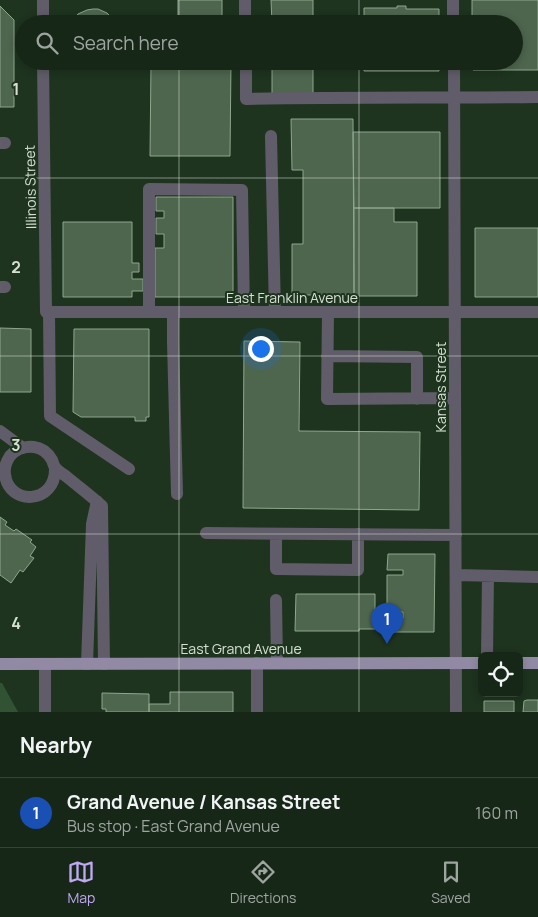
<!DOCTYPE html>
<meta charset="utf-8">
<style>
body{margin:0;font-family:Manrope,sans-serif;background:#1f2f20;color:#f1f3f6}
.controls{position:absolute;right:15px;bottom:15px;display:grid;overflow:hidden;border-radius:8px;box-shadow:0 2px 8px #0003}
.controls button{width:45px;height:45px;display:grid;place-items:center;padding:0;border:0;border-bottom:1px solid #354436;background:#162717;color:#f1f3f6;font:25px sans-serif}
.you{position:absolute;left:260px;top:348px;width:18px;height:18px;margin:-12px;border:4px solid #fff;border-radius:50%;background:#1a73e8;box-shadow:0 0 0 8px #1a73e833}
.badge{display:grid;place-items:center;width:32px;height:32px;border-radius:50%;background:#c1a8f3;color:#fff;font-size:16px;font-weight:700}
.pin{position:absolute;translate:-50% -41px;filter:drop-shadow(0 1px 2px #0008)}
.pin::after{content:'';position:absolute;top:26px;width:18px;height:15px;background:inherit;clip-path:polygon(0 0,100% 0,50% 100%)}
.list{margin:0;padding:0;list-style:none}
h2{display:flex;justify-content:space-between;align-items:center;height:65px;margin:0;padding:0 20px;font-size:21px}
h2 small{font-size:16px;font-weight:400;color:#9ea5a1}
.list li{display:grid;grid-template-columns:32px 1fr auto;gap:15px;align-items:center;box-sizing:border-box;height:70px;padding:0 20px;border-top:1px solid #354436}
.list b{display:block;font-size:19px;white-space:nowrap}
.list p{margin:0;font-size:16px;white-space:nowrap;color:#9ea5a1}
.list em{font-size:16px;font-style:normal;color:#9ea5a1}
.icon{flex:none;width:28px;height:28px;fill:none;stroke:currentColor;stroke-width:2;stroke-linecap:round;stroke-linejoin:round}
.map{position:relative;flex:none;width:538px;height:712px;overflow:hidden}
.search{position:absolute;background:#162717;box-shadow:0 2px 8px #0003;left:15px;right:15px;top:15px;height:55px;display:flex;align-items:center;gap:12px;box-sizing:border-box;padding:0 18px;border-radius:28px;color:#9ea5a1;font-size:19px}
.sheet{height:135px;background:#162717}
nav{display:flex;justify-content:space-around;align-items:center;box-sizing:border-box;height:70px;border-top:1px solid #354436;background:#162717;font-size:14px;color:#9ea5a1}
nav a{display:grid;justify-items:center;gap:2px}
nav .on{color:#c1a8f3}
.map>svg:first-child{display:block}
.green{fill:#325333}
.building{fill:#4e654e;stroke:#8ea78d}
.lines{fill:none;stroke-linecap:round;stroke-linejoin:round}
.minor{stroke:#605c69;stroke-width:12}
.major{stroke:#928aa4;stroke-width:12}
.grid{fill:none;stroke:#d3e0d2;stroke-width:1;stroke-opacity:0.55}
.labels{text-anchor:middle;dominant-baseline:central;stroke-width:4;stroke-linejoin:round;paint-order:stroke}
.street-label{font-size:14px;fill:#d3e0d2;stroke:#1e341f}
.grid-label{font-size:16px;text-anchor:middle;font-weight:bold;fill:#d3e0d2;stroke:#1e341f;stroke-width:4;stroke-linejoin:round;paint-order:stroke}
</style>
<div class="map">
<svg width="538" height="712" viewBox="0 0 538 712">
<rect width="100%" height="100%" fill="#1e341f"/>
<path class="green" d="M0,683H2L18,712H0Z"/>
<path class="building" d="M178,0H222V22H232V24H168V21H178Z
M271,0H313V24H272Z
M472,0H538V70H473L472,61H514V24H472Z
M0,6L14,20V107H0Z
M397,6H406V9H439V24H364V8H397Z
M93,9H98L107,13L114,20L116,24H70L78,14L87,10Z
M168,61H231L230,156H150L151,63L168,64Z
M272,61H313V94H272Z
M337,61H351V69H337Z
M364,61H439V71H364Z
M291,119H353L354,295H292V244H303V170H292Z
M353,132H440V208H354Z
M156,197H233V297H155V248H164V234H156V218H164V211H156Z
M354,208H394V222H417V296H354Z
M63,222H132V263H139V272H132V279H143V291H132V297H63Z
M475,228H538V297H475Z
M0,328L31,329V392H0Z
M74,329H149V417H146V421H135V417H81L73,412Z
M244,341L300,342L299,431L420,432L419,510L243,508Z
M0,517L7,522L5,525L14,531L16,529L32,540L30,542L36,547L30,556L34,558L23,572L20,570L11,583L0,575Z
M388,554H435L434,632H387V618H403V612H387V575H403V570H387Z
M296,594H375V629H359V631H295Z
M170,692H233V712H149V704H170Z
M102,693L149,694V712H106V709H102Z
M527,700H538V712H523L524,701Z
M484,701H514V712H484Z"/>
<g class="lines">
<path class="minor" d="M43,0V24
M245,0V24
M453,0V24
M43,61L46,312H538
M246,61V99C344,97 441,98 538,97
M454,61L456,712
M271,136L275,312
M0,143H5
M0,287H5
M49,312L50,416L129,469
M149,312V189L242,190L244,312
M173,312V342L177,494
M328,312L327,399L455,398
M327,356L417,357V399
M0,431L23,448
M55,468C56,505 8,506 5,474C4,468 6,462 10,456C16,449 25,446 34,447C42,448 48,453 52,460C53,462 53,465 55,467C57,471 63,474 67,477C79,487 91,496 102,506L104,664
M206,533L456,535
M276,534V569L358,570V534
M456,575L538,577
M276,600L277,663
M487,656L488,576
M45,664V712
M87,664L92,524L97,501
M257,712V663"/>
<path class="major" d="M519,663H538
M0,664L482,663"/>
</g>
<path class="grid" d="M179,0V24M359,0V24M179,61V712M359,61V712M0,178H538M0,356H538M0,534H538"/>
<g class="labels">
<g class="street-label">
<text transform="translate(30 187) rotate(-91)">Illinois Street</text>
<text x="292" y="297">East Franklin Avenue</text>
<text transform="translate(440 387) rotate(-90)">Kansas Street</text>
<text x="241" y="648">East Grand Avenue</text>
</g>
</g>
<g class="grid-label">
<text x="16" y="95">1</text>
<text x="16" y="273">2</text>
<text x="16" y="451">3</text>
<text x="16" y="629">4</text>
</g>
</svg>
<div class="controls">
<button><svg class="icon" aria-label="locate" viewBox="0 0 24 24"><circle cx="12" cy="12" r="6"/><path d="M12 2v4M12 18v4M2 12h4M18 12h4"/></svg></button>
</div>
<div class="you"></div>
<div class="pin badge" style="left:387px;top:644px;background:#1a4fb4">1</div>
<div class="search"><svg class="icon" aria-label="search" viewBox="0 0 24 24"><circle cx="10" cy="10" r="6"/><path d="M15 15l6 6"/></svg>Search here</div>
</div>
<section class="sheet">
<h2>Nearby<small></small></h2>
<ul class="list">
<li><span class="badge" style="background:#1a4fb4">1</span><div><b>Grand Avenue / Kansas Street</b><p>Bus stop · East Grand Avenue</p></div><em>160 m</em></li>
</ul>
</section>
<nav>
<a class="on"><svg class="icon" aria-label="map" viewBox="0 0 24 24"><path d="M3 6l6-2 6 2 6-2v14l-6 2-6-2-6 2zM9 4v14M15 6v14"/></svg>Map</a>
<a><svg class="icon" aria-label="directions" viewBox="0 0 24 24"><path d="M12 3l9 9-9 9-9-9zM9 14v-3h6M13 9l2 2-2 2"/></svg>Directions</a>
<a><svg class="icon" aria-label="saved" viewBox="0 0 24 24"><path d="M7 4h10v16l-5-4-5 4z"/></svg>Saved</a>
</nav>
